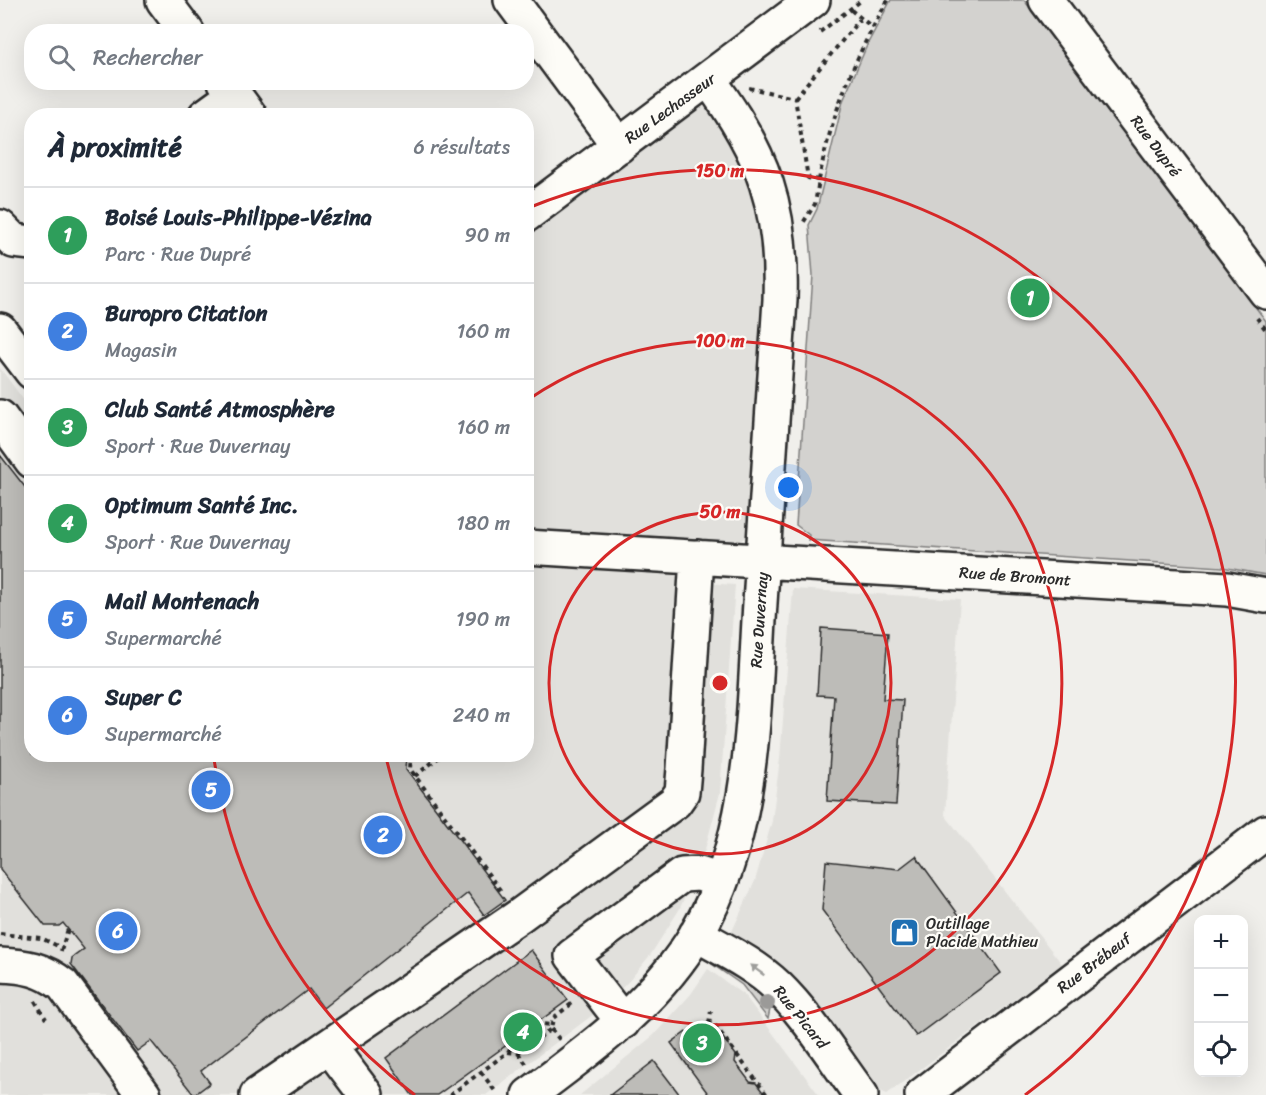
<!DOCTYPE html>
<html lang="fr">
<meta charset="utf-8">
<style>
body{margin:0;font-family:Sriracha,sans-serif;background:#f2f2f3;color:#1f2937}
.controls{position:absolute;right:18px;bottom:18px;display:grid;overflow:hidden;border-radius:12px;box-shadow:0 6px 24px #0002}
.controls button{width:54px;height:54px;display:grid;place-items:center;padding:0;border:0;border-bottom:2px solid #e0e1e3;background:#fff;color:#1f2937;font:30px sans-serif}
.you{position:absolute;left:789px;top:488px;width:21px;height:21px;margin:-15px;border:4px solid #fff;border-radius:50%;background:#1a73e8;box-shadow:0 0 0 9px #1a73e833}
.badge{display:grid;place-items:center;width:39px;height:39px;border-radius:50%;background:#1a73e8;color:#fff;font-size:20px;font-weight:700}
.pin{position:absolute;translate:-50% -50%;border:3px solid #fff;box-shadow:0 2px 6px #0006}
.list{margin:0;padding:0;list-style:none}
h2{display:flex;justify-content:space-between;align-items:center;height:78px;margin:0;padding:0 24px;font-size:26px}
h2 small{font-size:20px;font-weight:400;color:#747a83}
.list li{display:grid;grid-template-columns:39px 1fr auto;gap:18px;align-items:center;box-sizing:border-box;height:96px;padding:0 24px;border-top:2px solid #e0e1e3}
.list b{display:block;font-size:22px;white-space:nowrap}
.list p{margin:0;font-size:20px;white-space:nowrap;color:#747a83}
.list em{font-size:20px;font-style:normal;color:#747a83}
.icon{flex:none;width:33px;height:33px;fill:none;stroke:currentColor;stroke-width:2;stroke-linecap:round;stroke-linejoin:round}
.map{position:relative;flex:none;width:1266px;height:1095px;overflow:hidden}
.search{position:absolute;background:#fff;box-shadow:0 6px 24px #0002;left:24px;top:24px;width:510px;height:66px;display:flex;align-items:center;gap:15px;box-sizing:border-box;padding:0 21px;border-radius:24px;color:#747a83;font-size:22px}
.panel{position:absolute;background:#fff;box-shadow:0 6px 24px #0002;left:24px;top:108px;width:510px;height:654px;border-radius:24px}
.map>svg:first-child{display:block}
.built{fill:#e1e0dc}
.green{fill:#d3d2cf;stroke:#7f7e7d;stroke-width:1.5}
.building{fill:#bdbcb8;stroke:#2b2b2b;stroke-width:1.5}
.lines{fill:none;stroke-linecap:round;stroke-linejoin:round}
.minor-casing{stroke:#2b2b2b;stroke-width:38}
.path{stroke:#2b2b2b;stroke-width:4;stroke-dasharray:4.5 4.5;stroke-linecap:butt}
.minor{stroke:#fdfcf7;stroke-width:33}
.tree{fill:#9b9a98}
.oneway{fill:#9e9e9b}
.ring{fill:none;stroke:#d62828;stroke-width:3}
.labels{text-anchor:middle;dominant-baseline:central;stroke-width:4.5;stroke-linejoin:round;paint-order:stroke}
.street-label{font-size:16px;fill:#2b2b2b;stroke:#fdfcf7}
.poi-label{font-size:16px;fill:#2b2b2b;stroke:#fdfcf7;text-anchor:start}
.centre{fill:#d62828;stroke:#fdfcf7;stroke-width:3}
.ring-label{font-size:18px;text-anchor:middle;font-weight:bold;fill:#d62828;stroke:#fdfcf7;stroke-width:4.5;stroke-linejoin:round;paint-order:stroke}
</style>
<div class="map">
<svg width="1266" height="1095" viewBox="0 0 1266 1095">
<rect width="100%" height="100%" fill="#f0efeb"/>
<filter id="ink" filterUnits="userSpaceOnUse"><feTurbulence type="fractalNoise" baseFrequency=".0167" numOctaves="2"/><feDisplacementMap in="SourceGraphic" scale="12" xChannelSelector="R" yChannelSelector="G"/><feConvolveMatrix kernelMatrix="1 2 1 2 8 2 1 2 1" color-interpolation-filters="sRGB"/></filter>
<g filter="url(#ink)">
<path class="built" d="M703,107L710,108L749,169L768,266L748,536L736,543L710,542L707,583L735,585L720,793L703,857L679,910L651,954L629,981L598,1011L486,1095H0V368L31,410L32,754H526L527,235L688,113Z
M793,589L960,599L945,815L1062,964L887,1094L876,1089L728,940L755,881L772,821L780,759Z
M708,969L745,996L819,1095H580L654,1035L691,994Z"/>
<path class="green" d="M891,0H1024L1266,321V575L1222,567L808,540L809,535L796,525L813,275L809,225L817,209L843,101L868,43Z
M727,963L779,1010L770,1009L768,1019L742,985L712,964Z"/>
<path class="building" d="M0,455L32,496V754H407L406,769L505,900L484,915L468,893L323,1008L309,989L201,1071L210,1083L194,1095L151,1041L137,1051L71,964L72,958L84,949L63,923L59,926H45L0,869Z
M821,628L888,633L883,699L903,700L896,805L827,801L834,696L817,695Z
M916,856L1001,973L916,1036L822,910L826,861L899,869Z
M531,950L568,1000L534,1025L538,1029L515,1046L511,1042L437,1095H412L386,1058Z
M705,1025L714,1026L736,1055L735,1062L750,1082L756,1083L765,1095H709L671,1043L686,1032L694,1034Z
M654,1061L680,1095H610Z"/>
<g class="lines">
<defs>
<path id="minor" d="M163,0L187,32
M511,0L619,146
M1046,0L1266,292
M225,82L250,116
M205,116L234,95
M526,215L813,0
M0,227L14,241L32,243
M0,330L32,372
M0,417L32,461
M526,547L1227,589L1266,596
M696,934C724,950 754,964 777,986C809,1017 834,1059 861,1095
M0,965C25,966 43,969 63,985L144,1095
M623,1022L572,956L682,875L699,874L721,881
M329,1046L366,1095
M257,1095L519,916L675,802L682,792L684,769L697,557
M529,1095C592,1048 656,1002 697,933C755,833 753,715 760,603C767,502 773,401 780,300C783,208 764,154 709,80
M922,1095L1266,832"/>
</defs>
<use href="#minor" class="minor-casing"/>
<path class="path" d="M851,10L872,27
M820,32L862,0
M749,88L795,98L808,178L819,180L815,204L803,223
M795,98L860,19
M819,180C831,114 855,57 888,0
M1257,318L1266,330
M411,754L410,769L503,894
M415,776L443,754
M0,934L41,938L62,948
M61,951L68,929
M35,1001L46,1019
M709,1023L711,1011
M709,1025V1023L714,1024L767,1095
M536,1027L540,1024L552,1025
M551,1029L560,1040
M508,1052L513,1044
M518,1053L527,1065
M481,1072L495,1091
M450,1095L508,1052L518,1053L551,1029L553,1018L574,1002"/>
<use href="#minor" class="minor"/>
</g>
<circle class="tree" cx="767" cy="1003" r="8"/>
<defs><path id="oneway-solid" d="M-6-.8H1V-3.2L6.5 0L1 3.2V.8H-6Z" transform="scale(1.5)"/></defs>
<use class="oneway" href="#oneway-solid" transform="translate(757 970) rotate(-144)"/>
</g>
<g class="ring">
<circle cx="720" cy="683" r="171"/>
<path d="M529 399A342 342 0 1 1 386 757"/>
<path d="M415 1095A512 512 0 0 1 214 759M528 208A512 512 0 0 1 1025 1095"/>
</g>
<defs>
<symbol id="shop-square" viewBox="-11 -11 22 22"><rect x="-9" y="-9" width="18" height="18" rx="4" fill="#1f6fb2" stroke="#fdfcf7"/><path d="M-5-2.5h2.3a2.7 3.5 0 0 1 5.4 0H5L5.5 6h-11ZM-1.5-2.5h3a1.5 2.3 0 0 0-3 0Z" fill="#fff"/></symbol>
</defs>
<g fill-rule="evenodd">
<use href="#shop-square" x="888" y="916" width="33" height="33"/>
</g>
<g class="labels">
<g class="street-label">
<text transform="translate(670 108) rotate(-36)">Rue Lechasseur</text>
<text transform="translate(1156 146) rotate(53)">Rue Dupré</text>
<text transform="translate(1015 576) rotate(4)">Rue de Bromont</text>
<text transform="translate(759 620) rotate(-86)">Rue Duvernay</text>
<text transform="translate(1094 963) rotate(-37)">Rue Brébeuf</text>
<text transform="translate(801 1017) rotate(51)">Rue Picard</text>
</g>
<g class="poi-label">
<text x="926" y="923">Outillage<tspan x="926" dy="18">Placide Mathieu</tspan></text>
</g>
</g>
<circle cx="720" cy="683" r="9" class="centre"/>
<g class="ring-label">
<text x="720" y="177">150 m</text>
<text x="720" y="347">100 m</text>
<text x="720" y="518">50 m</text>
</g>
</svg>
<div class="controls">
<button>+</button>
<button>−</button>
<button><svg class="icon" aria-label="locate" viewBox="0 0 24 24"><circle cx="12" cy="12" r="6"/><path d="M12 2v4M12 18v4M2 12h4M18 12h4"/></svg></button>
</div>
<div class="you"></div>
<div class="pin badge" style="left:1030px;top:298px;background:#2e9e5b">1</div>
<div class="pin badge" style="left:383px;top:835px;background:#3f7fe0">2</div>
<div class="pin badge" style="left:702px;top:1043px;background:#2e9e5b">3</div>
<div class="pin badge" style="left:523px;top:1032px;background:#2e9e5b">4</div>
<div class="pin badge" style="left:211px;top:790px;background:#3f7fe0">5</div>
<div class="pin badge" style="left:118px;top:931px;background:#3f7fe0">6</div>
<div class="search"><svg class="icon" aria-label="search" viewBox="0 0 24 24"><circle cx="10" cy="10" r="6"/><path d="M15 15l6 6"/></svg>Rechercher</div>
<section class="panel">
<h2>À proximité<small>6 résultats</small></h2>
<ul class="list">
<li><span class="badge" style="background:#2e9e5b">1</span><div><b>Boisé Louis-Philippe-Vézina</b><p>Parc · Rue Dupré</p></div><em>90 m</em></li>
<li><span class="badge" style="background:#3f7fe0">2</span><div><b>Buropro Citation</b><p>Magasin</p></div><em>160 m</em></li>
<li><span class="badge" style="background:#2e9e5b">3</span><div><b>Club Santé Atmosphère</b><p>Sport · Rue Duvernay</p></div><em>160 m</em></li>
<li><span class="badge" style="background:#2e9e5b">4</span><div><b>Optimum Santé Inc.</b><p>Sport · Rue Duvernay</p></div><em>180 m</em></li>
<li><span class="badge" style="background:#3f7fe0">5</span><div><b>Mail Montenach</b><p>Supermarché</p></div><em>190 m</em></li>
<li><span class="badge" style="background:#3f7fe0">6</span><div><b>Super C</b><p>Supermarché</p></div><em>240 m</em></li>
</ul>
</section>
</div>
